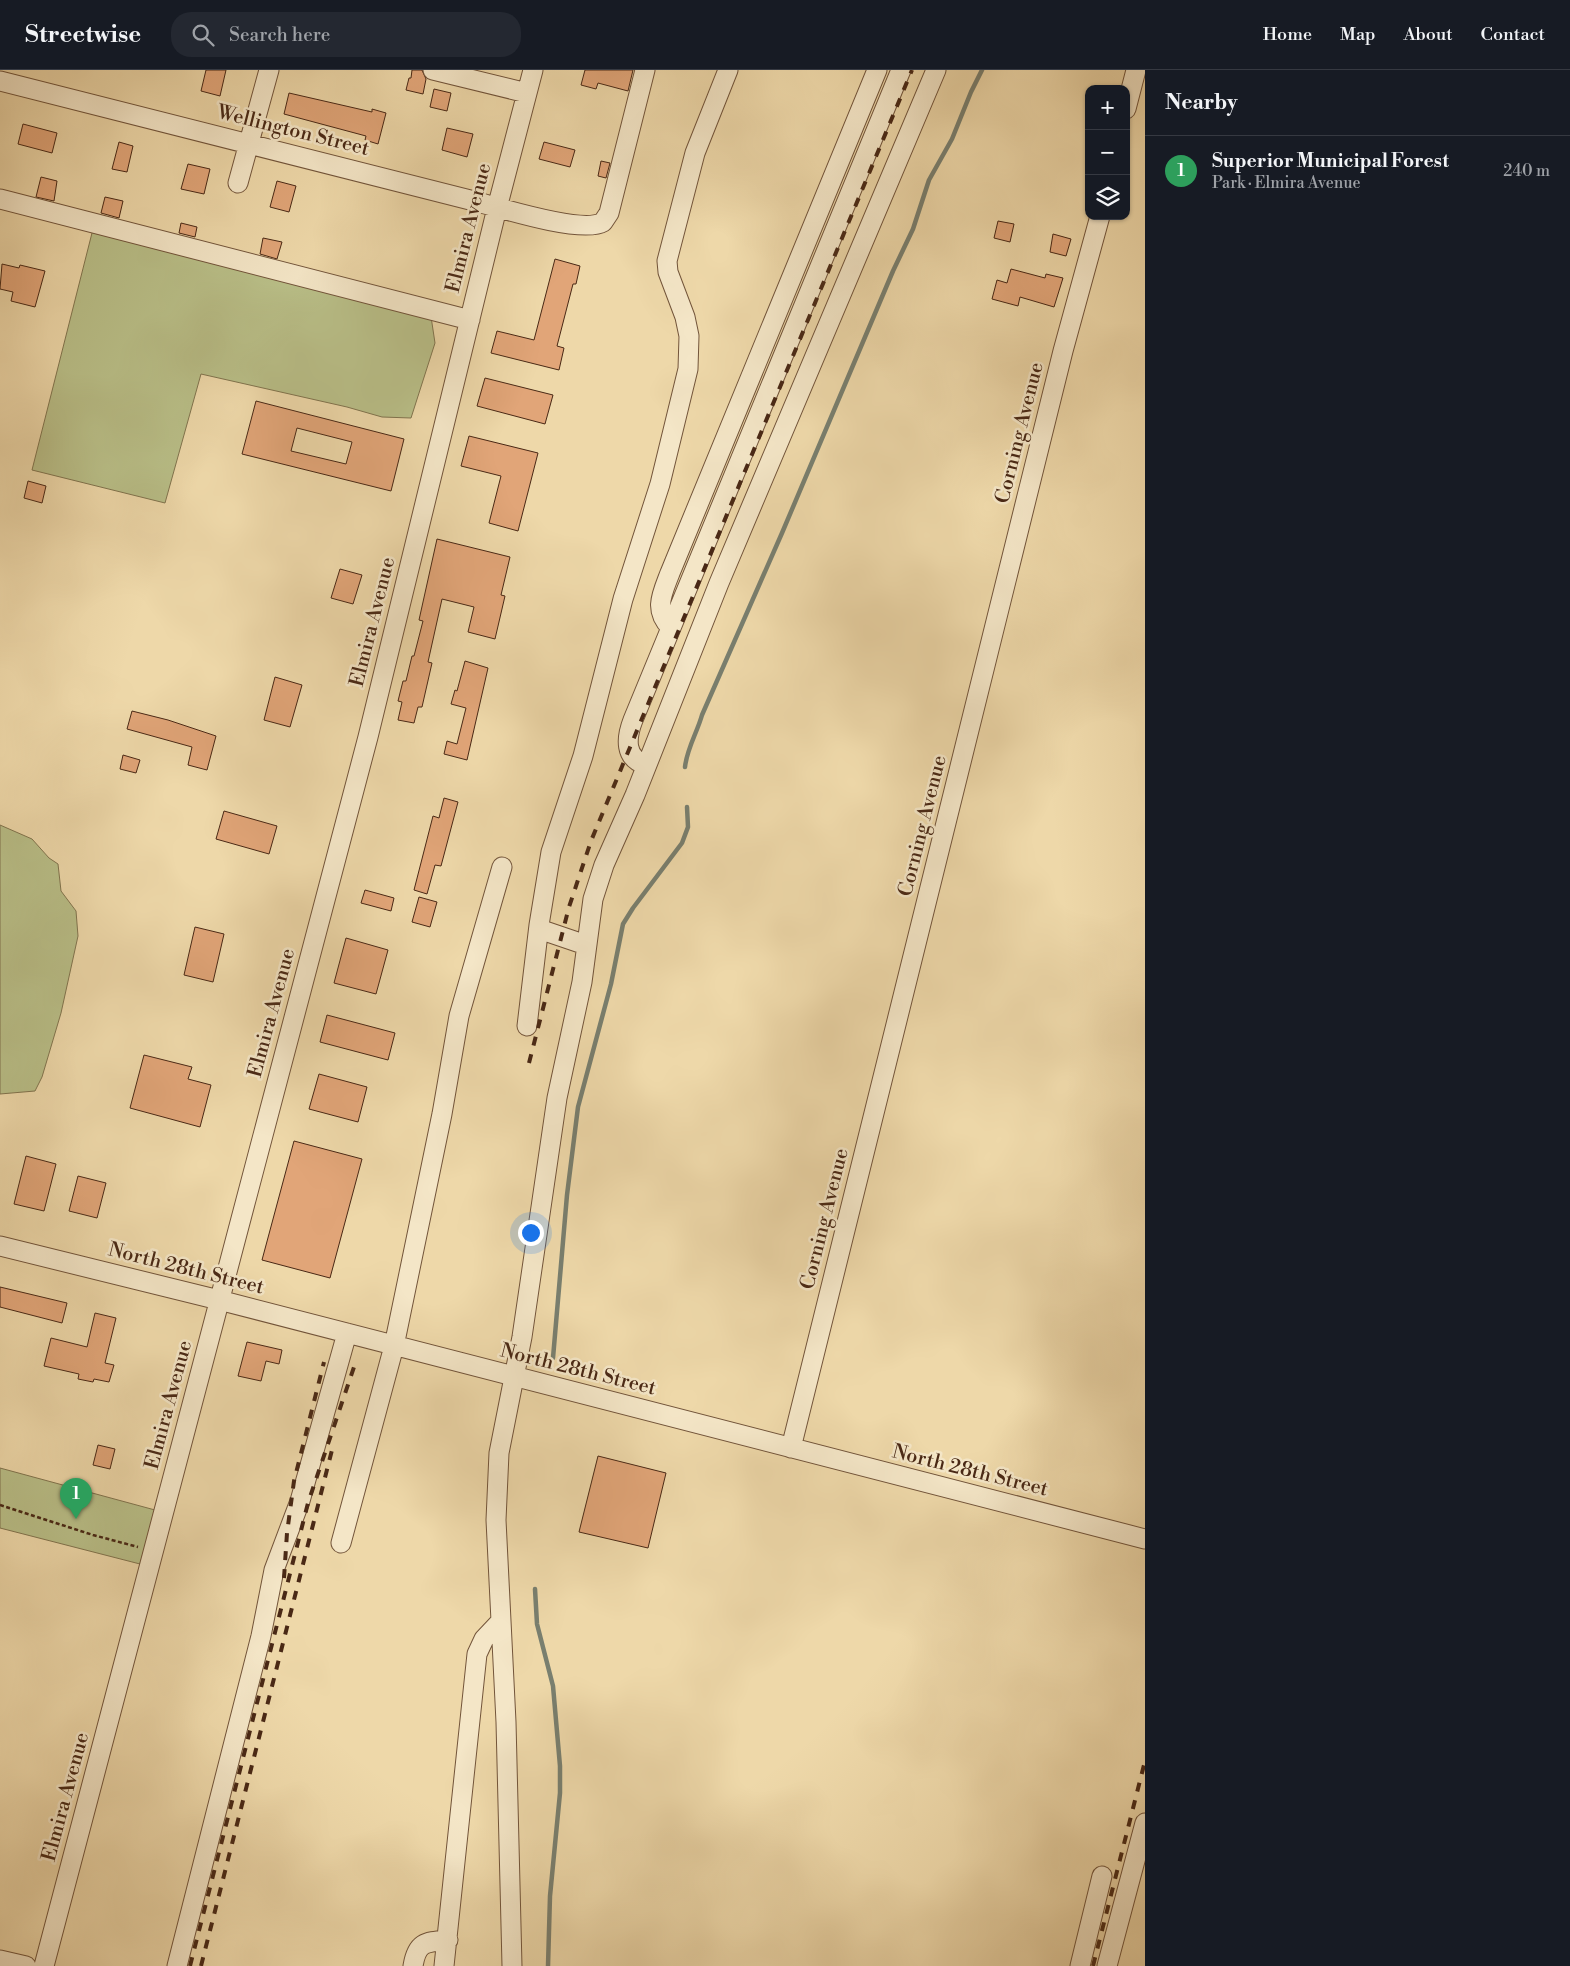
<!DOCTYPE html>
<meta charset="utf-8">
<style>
body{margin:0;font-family:"Libre Bodoni",serif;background:#242831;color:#f1f3f6}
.controls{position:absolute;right:15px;top:15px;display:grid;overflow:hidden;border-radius:10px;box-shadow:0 1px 4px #0004}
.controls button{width:45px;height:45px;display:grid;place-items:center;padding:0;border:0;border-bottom:1px solid #363941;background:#171b24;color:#f1f3f6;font:25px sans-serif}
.you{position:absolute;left:530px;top:1162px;width:18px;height:18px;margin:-12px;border:4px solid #fff;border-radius:50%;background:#1a73e8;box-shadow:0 0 0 8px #1a73e833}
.badge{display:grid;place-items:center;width:32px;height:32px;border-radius:50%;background:#c59692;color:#fff;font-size:16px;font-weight:700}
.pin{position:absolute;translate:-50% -41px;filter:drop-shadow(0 1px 2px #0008)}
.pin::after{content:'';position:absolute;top:26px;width:18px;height:15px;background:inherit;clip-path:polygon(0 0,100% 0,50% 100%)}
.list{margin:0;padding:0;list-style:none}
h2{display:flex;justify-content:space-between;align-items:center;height:65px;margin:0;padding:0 20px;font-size:21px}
h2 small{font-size:16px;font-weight:400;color:#9ea1a6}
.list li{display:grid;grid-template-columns:32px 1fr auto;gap:15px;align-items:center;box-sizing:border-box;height:70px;padding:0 20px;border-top:1px solid #363941}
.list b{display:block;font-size:19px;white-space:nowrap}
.list p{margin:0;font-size:16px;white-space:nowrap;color:#9ea1a6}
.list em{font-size:16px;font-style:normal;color:#9ea1a6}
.icon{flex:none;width:28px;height:28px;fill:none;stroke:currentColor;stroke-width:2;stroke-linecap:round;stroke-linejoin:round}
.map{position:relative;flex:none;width:1145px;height:1896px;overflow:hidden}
header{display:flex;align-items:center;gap:30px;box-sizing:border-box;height:70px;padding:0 25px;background:#171b24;border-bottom:1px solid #363941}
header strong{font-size:24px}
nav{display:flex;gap:28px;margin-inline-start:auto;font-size:18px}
.search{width:350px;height:45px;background:#242831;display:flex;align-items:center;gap:12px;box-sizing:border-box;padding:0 18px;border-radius:20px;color:#9ea1a6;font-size:19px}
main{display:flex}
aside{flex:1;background:#171b24}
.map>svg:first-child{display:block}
.green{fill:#b9bf88;stroke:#81744e}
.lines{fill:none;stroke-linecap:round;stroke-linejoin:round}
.stream{stroke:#797f6f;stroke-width:4.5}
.building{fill:#e1a578;stroke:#492815;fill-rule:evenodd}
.minor-casing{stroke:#72543a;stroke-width:21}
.path{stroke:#492815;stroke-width:2.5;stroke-dasharray:4 2.5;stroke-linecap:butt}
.minor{stroke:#f4e6c7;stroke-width:19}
.rail{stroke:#492815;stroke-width:4;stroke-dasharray:9 9;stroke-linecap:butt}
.labels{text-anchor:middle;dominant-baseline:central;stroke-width:5;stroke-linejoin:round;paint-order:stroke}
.street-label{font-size:20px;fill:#492815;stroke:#f4e6c7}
</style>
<header>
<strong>Streetwise</strong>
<div class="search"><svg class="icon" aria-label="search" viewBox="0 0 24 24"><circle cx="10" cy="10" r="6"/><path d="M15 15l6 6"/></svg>Search here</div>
<nav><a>Home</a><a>Map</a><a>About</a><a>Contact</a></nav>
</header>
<main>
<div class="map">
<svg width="1145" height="1896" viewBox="0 0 1145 1896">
<rect width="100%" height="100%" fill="#eed8a9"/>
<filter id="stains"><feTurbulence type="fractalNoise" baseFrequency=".004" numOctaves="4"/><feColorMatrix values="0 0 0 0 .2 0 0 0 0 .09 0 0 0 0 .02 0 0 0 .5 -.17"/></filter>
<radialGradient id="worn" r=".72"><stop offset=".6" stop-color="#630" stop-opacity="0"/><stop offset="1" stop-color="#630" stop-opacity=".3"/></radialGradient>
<path class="green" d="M93,159L430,240L435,273L411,348L382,347L347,337L201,304L165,433L32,400Z
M0,755L32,769L49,788L58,794L61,821L76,841L78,866L61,943L42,1007L35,1021L0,1024Z
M0,1398L155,1440L140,1494L0,1458Z"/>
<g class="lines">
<path class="stream" d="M685,697C687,678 697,663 702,645L782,463L893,201L913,159L929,110L952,69L971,22L982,0
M553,1288L567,1125L578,1037L611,914L623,854L633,838L682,773L688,757L687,737
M535,1519L537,1554L553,1616L560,1696V1723L550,1826L548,1896"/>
</g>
<path class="building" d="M206,0H226L220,26L201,21Z
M412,0H422L426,9L423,24L406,20L409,8H411Z
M585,0H633L628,21L598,13L596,19L581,15Z
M434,19L451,23L447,41L430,37Z
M289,23L372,42V39L386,43L378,74L365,70L366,66L284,44Z
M23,54L57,63L52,83L18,74Z
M447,58L473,64L467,87L442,80Z
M119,72L133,76L127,102L112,99Z
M544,72L575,80L570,97L539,89Z
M601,91L610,93L606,108L598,106Z
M188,94L210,99L204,124L181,119Z
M41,107L57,111L54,131L36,127Z
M277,111L296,116L289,142L270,137Z
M105,127L123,131L119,148L101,143Z
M998,151L1014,154L1010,172L994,168Z
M181,153L197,157L195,167L179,163Z
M1053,164L1071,169L1066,186L1050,182Z
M263,168L282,172L277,189L260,184Z
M555,189L580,196L576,214H573L557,276L564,278L559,300L491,283L497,261L534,270Z
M2,194L19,198L20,195L45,201L35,237L11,231L13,222L0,219Z
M1011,199L1045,208L1046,204L1063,208L1054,237L1020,227L1018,236L992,229L997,210L1007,213Z
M485,308L553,325L545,354L477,336Z
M256,331L404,369L391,421L242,384ZM297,358L352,372L346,394L291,381Z
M469,366L538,383L518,461L489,453L501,406L461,396Z
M28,411L46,416L42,433L24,428Z
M437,469L510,487L501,525L505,526L495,569L468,562L474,537L442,529L428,592L432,593L422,637H418L414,653L398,650L402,632L398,631L403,611H406L412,586H414L423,551L419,550Z
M340,499L362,505L353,534L331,528Z
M465,591L488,598L467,690L444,684L447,671L457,674L466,638L451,634L455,620L457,621Z
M275,607L302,615L290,657L264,650Z
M132,641L168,650L216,666L207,700L188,695L192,677L127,659Z
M123,685L140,690L136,703L120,699Z
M444,728L458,732L441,796L435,795L427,824L414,820L433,746L439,748Z
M224,741L277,756L269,784L216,769Z
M365,820L394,828L391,841L361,833Z
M419,827L437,832L430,857L412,852Z
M195,857L224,864L213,912L184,905Z
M346,868L388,880L376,924L334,913Z
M327,945L395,963L388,990L320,972Z
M144,985L192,997L188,1009L211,1015L200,1057L130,1038Z
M319,1004L367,1017L358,1052L309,1039Z
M294,1071L362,1089L330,1208L262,1190Z
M26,1086L56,1094L44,1141L14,1134Z
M78,1106L106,1113L97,1148L69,1141Z
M0,1217L67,1233L62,1253L0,1237Z
M95,1243L116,1248L105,1293L114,1295L109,1312L94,1309L93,1312L78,1309L79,1304L44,1296L51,1268L87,1277Z
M247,1272L282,1280L279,1294L266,1291L261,1311L238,1306Z
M98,1375L115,1379L110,1399L93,1395Z
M598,1386L666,1403L648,1478L579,1462Z"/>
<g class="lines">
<defs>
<path id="minor" d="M433,0L527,23
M0,11C160,50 319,91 478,132C503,139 583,164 603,152L609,143L645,0
M1126,39L1136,0
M238,113L269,0
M0,129L470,250
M671,558C653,540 662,524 670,503L877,0
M646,695C624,688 626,668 633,650L901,0
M539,859L586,875
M527,956L539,855L551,782L583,686L623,529L660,414L688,299L689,266L685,247L668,202L667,191L695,83L728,0
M0,1176L219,1230L1145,1469
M791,1378L1063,281L1100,146
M341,1473L394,1276L442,1044L459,946L502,797
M0,1890L26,1896
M44,1896L368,667L497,138L533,0
M177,1896L261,1566L274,1500L300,1431L347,1263
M413,1896C417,1872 425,1872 448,1870
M444,1896L477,1584L484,1569L501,1551
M512,1896L506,1652L496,1450L499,1383L522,1267L557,1028L582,912L593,829L604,795L635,725L719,513L936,0
M1080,1896L1102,1806
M1107,1896L1145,1753"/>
</defs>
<use href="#minor" class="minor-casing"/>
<path class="path" d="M0,1435L93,1465L138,1477"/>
<use href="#minor" class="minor"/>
<path class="rail" d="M529,993L569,837L591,771L912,0
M284,1508L287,1463L294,1411L324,1292
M190,1896L308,1433L354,1297
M201,1896L332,1380
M1093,1896L1145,1691"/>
</g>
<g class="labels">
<g class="street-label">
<text transform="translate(293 61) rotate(14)">Wellington Street</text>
<text transform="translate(469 158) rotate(-76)">Elmira Avenue</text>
<text transform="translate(1020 363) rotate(-76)">Corning Avenue</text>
<text transform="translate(373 552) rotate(-76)">Elmira Avenue</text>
<text transform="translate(923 756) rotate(-76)">Corning Avenue</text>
<text transform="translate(272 943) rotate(-75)">Elmira Avenue</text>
<text transform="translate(825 1149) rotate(-76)">Corning Avenue</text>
<text transform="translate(186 1199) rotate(14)">North 28th Street</text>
<text transform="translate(578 1300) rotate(14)">North 28th Street</text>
<text transform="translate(169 1335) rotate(-75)">Elmira Avenue</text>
<text transform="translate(970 1401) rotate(14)">North 28th Street</text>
<text transform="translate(66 1727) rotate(-75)">Elmira Avenue</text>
</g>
</g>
<rect width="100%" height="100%" filter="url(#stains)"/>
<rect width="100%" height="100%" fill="url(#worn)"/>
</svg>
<div class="controls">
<button>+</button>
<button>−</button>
<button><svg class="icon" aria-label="layers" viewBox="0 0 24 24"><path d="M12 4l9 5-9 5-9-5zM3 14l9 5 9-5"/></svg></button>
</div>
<div class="you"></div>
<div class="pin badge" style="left:76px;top:1449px;background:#2e9e5b">1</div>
</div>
<aside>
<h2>Nearby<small></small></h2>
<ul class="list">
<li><span class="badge" style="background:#2e9e5b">1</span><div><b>Superior Municipal Forest</b><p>Park · Elmira Avenue</p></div><em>240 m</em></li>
</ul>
</aside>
</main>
